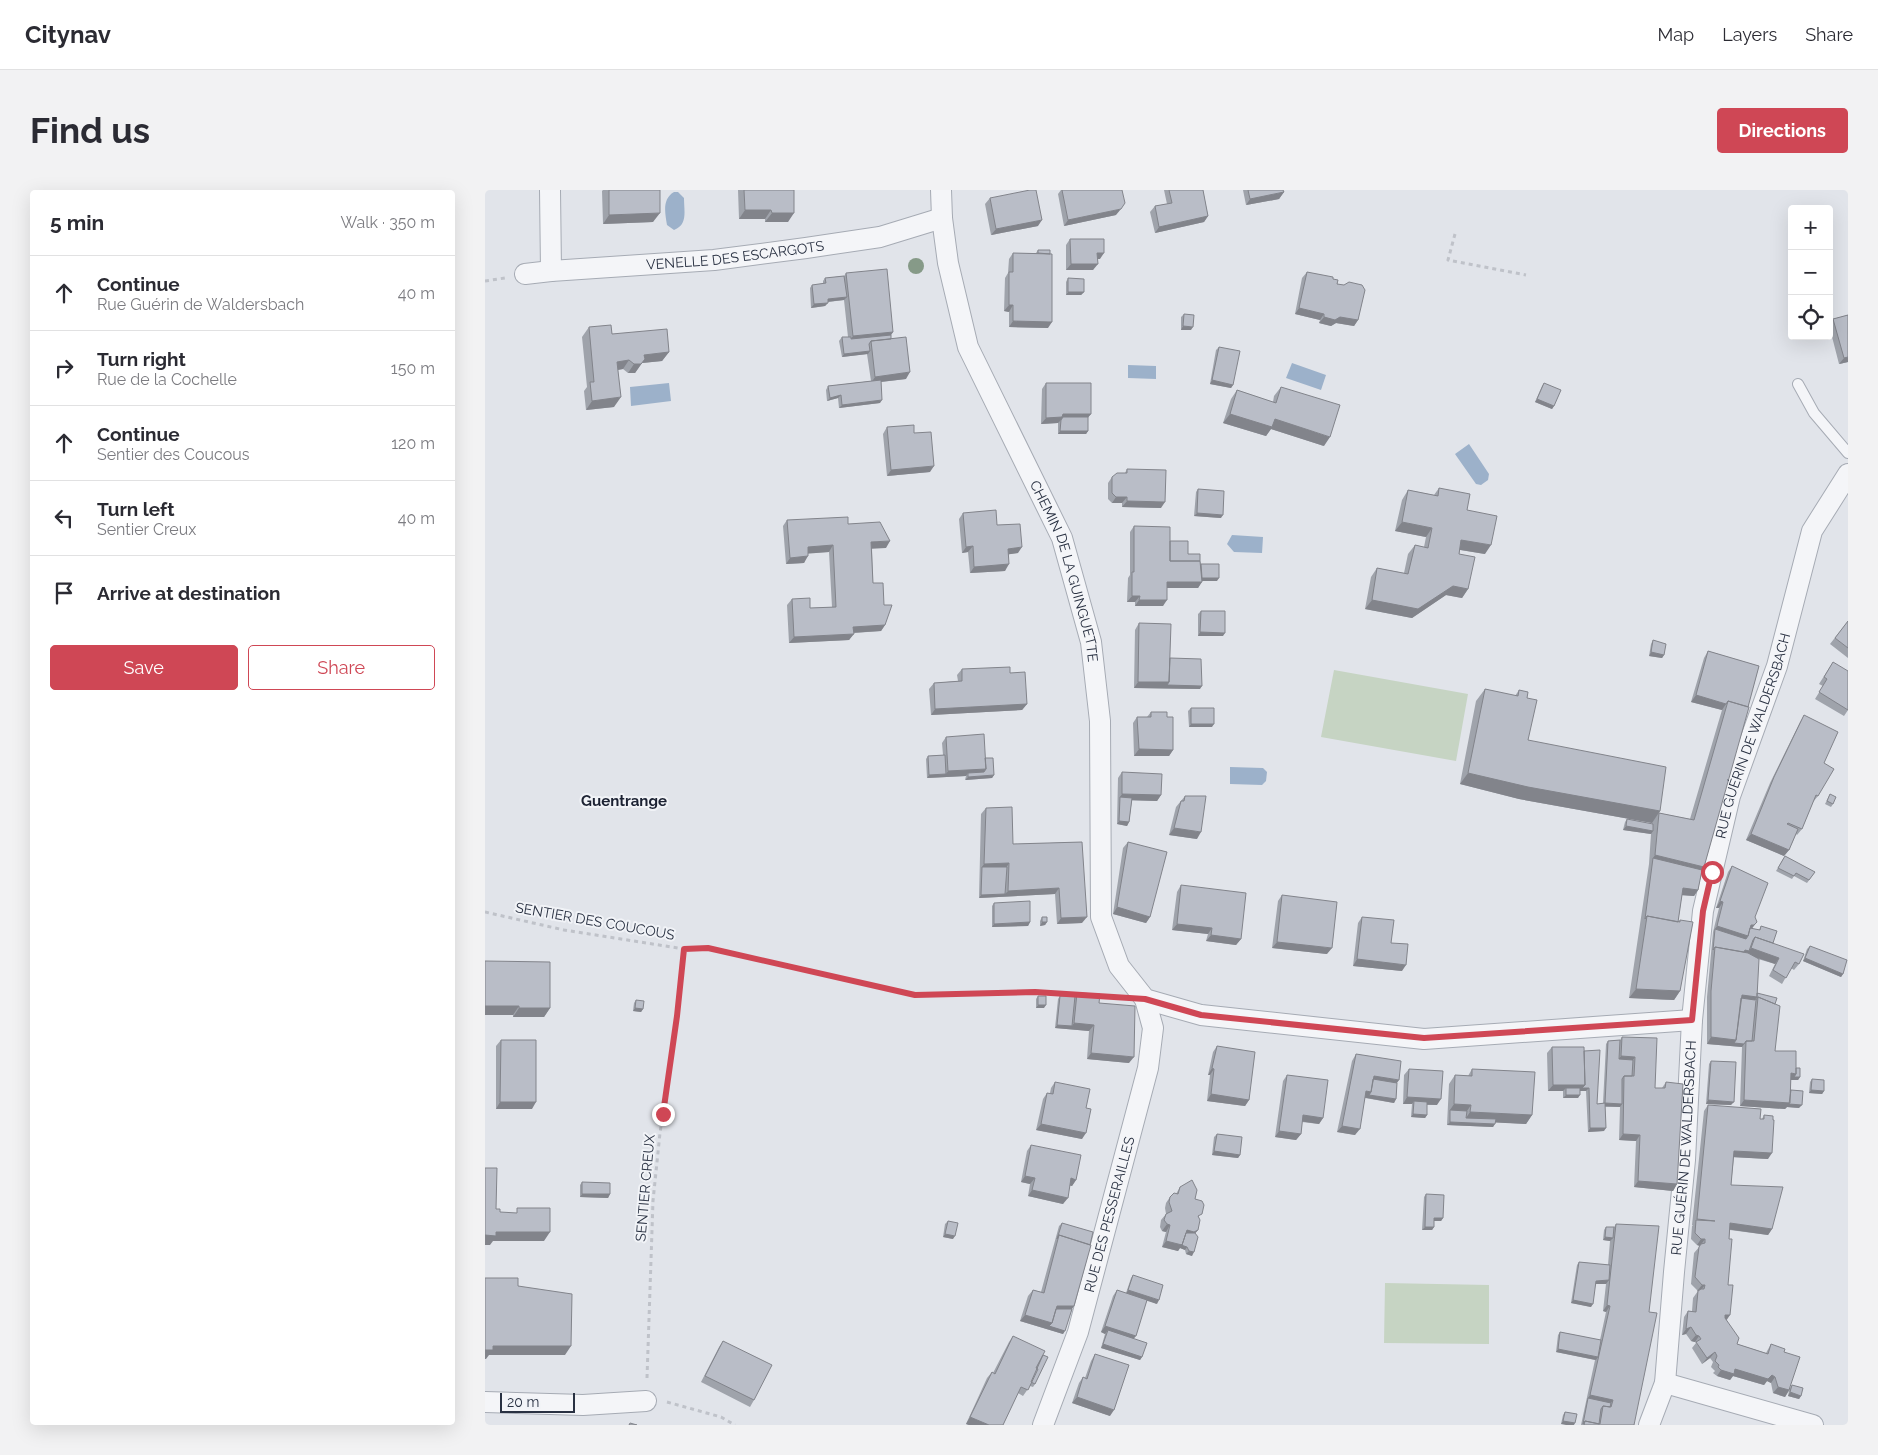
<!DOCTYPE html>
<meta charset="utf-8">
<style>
body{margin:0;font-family:Raleway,sans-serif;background:#f2f2f3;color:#2b2b33}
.controls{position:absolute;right:15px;top:15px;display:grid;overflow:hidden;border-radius:5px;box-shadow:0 5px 20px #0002}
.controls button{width:45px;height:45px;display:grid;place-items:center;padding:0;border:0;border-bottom:1px solid #e1e1e2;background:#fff;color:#2b2b33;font:25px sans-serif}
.scale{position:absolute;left:15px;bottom:12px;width:75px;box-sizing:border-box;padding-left:5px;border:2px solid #293142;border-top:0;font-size:14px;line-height:18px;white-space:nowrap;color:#293142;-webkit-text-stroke:4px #f1f3f7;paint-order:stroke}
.stop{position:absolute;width:15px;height:15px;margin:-11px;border:4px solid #cf4755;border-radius:50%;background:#fff}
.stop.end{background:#cf4755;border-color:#fff;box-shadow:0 1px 5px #0008}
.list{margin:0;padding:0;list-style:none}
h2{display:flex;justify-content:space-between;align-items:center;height:65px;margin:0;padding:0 20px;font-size:21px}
h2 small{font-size:16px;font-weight:400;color:#7c7c81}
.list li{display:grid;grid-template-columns:32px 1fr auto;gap:15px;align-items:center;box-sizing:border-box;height:75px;padding:0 20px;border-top:1px solid #e1e1e2}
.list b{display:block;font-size:19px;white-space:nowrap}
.list p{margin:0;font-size:16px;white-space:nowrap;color:#7c7c81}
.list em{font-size:16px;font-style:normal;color:#7c7c81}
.actions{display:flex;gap:10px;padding:15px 20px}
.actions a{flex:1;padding:11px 0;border:1px solid #cf4755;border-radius:5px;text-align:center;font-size:18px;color:#cf4755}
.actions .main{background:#cf4755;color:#fff}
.icon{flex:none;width:28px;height:28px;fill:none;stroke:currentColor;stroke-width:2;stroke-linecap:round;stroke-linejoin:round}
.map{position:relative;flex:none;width:1363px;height:1235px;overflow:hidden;border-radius:5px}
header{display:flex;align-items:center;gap:30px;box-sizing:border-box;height:70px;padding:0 25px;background:#fff;border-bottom:1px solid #e1e1e2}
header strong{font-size:24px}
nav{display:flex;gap:28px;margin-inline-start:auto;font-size:18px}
.intro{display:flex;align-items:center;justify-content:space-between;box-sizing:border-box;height:120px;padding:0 30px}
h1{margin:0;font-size:35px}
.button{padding:12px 22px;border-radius:5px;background:#cf4755;color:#fff;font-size:18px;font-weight:700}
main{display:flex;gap:30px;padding:0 30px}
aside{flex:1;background:#fff;border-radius:5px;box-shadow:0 5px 20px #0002}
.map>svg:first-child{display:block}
.green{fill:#c6d4c3}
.water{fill:#9cb1ca}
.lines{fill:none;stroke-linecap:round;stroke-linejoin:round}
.service-casing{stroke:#a6abb4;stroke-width:12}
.minor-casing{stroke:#a6abb4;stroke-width:22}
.path{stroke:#bfc2c9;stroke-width:3;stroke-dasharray:4 4;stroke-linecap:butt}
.service{stroke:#f4f5f8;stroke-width:10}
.minor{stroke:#f4f5f8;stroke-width:20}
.tree{fill:#869a88}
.wall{fill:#9fa3ab}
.shaded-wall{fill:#82848b}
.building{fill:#b9bdc7;stroke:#82848b}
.route{stroke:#cf4755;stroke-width:6}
.labels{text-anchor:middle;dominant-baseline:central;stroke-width:4;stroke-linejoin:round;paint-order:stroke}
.street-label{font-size:14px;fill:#293142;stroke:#f1f3f7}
.neighbourhood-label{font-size:15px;font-weight:bold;fill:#1c2233;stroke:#f1f3f7}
</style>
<header>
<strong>Citynav</strong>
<nav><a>Map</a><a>Layers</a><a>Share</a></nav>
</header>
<div class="intro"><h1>Find us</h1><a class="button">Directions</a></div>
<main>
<aside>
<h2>5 min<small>Walk · 350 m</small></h2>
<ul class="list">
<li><svg class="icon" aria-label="ahead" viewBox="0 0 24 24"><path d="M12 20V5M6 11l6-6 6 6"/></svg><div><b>Continue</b><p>Rue Guérin de Waldersbach</p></div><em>40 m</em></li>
<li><svg class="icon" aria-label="right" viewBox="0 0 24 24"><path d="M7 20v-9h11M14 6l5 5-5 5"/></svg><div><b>Turn right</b><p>Rue de la Cochelle</p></div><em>150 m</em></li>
<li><svg class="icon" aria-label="ahead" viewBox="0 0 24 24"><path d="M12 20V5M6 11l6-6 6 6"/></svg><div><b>Continue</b><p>Sentier des Coucous</p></div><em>120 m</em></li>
<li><svg class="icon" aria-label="left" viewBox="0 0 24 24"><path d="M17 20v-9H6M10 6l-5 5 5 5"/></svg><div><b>Turn left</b><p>Sentier Creux</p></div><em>40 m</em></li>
<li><svg class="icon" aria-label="arrive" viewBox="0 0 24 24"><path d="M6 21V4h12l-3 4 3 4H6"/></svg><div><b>Arrive at destination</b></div></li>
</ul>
<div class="actions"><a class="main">Save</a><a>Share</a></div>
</aside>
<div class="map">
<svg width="1363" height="1235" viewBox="0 0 1363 1235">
<rect width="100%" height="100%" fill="#e1e4ea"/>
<path class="green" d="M849,480L983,504L971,571L836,547Z
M900,1093L1004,1095V1154L899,1153Z"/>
<path class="water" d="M189,2H193L199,8C199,21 203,35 189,40L182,35C180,23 177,9 189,2Z
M807,173L841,185L836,200L801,188Z
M643,175L671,176V189L643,188Z
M184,193L186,211L146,216L145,197Z
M984,254L1004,284L1003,290L996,295L991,294L970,264Z
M747,345L778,347L777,363L749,362L742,354Z
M745,577L778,578L782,582L781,591L777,595L745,594Z"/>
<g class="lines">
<defs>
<path id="service" d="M1313,194L1329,223L1363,263"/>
<g id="minor">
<path d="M65,0L66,81"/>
<path id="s1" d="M456,0L457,28L463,73L483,157L577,348L606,452L615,531L616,727L634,776L660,809L716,825L939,849L1207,830"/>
<path id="s2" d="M40,84L66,81L229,70L321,58L395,47L457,28"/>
<path d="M1180,1193L1328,1235"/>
<path d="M0,1212L98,1215L161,1211"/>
<path id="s3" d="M558,1235L593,1142L663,878L668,838L660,809"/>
<path id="s4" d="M1164,1235L1180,1193L1189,1082L1200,970L1207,830L1218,721L1245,606L1292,476L1327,341L1363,284"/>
</g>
</defs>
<use href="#service" class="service-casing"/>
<use href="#minor" class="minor-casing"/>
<path class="path" d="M970,44L963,70L1041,85
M0,91L20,88
M0,722L79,740L199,759L223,758L430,805L551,801L595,805
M611,806L630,807
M162,1188L168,1011L175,943L192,826L199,759
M182,1212L236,1227L250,1235"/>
<use href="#service" class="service"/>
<use href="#minor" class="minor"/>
</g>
<circle class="tree" cx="431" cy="76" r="8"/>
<path class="wall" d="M118,0H175L168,32L118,34L117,1Z
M253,0H309L303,32H280V29H254Z
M576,0H577L631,25L579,36L573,4Z
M679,0H718L723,26L719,32L670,43L665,22L670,16L682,14Z
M758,0H798L799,2L794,9L761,15Z
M505,8L553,36L506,45L500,14Z
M585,49L615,69H612L608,80H581V55Z
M553,60L563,138L524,137V122L519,121L520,88L523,83L524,69L528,63H551Z
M822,82L848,89L852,93L873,130L869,136L851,133L846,136L834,133L835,130L810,124L817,88Z
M361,83L408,142L406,145V149L421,189L396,192L395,213L354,218L353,208L342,211L341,200L343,196L386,191L382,164L357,167L354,151L357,147H363L359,110L343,112L340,116L326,118L325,98L327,95L338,94V91L340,88L359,86Z
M583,88L599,102L596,105H581V92Z
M699,124L706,140H696V127Z
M1363,125V172L1354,174L1344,135L1348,129Z
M104,137L127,144L184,162L177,171L157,173L150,183H143L138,179L133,180L129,217L101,220L99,201L102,197L97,147Z
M734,157L748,195L746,198L725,194L731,160Z
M561,193L606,224L603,227V241L601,244H573V233L556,234L557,199Z
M1059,193L1069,216L1067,219L1050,212L1057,196Z
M796,197L839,256L786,239L781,246L738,233L746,209L752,200L788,212L789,206Z
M402,237L429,243L445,282L402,286L398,244Z
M642,279L676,318L637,317V313H627L623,309V293L627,287L640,283Z
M954,298L982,320L1000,364L975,360L974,364L983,399L977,408L961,405L927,428L880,419L886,387L892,378L919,383L923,364L930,355L939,357L941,347L910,341L917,310L923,300L949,305Z
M713,299L736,328L709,326L711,302Z
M478,323L512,335L533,363L524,364L520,381L485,383L483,362L477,363L474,329Z
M302,330L363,334L401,358H387L388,393L400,435L396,441L369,443L364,450L304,453L302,415L307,409L325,418L347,417L344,362L323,363L319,373L301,374L298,336Z
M649,336L685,351L703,364L715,371L716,374L732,391H717L713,398H682L678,416H650V412H642L643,388L645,385V342Z
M716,421L738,446H713V424Z
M1363,431V468L1345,454Z
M654,433L685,468L715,499L649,498L650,440Z
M1168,450L1179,465L1177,468L1164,466L1166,454Z
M1223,461L1274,476L1219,677L1217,680L1213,700L1209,706L1197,705L1193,732L1195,730V801L1189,810L1144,808L1164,674L1166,644L1138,640L1140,632L1142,629L1167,634V633L1034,609L975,594L991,511L1000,499L1030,506L1034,500L1042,508L1043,550L1175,621L1174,623L1205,629L1237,520L1206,512L1219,468Z
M1348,472L1363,520L1359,526L1330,509L1338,496L1334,494Z
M477,479L525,483L542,514L537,520L446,525L444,499L449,493L473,491L472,485Z
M706,518L727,537H704L703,521Z
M666,522L682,527L688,560L684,566H649L648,533L652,527H662Z
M1319,525L1339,573L1333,606L1328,612L1317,639L1312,645L1311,644L1304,660L1299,666L1261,650L1285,593L1315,532Z
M461,547L500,568L509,585L507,588L480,590L481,586L442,588L441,569L443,566L458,565L457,553Z
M637,582L676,605L672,611L647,610L644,632L642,636L632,634L633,588Z
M1345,604L1348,614L1346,617L1340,614Z
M700,606L712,649L684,645L691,617Z
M501,618L528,654L597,652V733L572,734L570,704L494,708L496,624Z
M643,652L665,727L661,733L628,724L638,658Z
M1298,669L1330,682L1322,693L1309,686L1307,689L1291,681Z
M1247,676L1270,727L1267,739L1274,740L1276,736L1288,753L1314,774L1309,780L1306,778L1297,794L1284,786L1290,774L1273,769L1272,803L1290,814V861L1311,878L1315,887L1313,890H1306V900L1314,918L1302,917L1300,919L1255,916L1257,857L1222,854V807L1228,742L1234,718H1231L1243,682Z
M696,695L756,749L751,755L721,751L723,744L687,740L692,702Z
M797,705L842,764L787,758L793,711Z
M509,713L545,732L543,736L507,737V716Z
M557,727L562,732L560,735L555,736V731Z
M877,727L906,753L917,781L868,776L873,733Z
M1325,756L1358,784L1356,787L1318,771L1322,759Z
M0,771L65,818L59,827H28V825H0Z
M592,803L614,813L644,873L602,869L604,841L570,838L573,809L575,806H590Z
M553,806L559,818H551V809Z
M151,810L158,819L156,822L148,821L149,813Z
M1137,847L1170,898H1177L1181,892L1192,994L1188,1001L1149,997L1151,951L1134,950L1135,917H1120L1119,941L1103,942L1101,901H1095L1093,908H1078V901H1063L1062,863L1067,857L1099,861L1112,914L1118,913L1121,854L1123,851L1135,850Z
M16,850L47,919H11V856Z
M732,856L764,910L760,916L722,911L725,885H723L728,862Z
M871,864L912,893L911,909L909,913L880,908L870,945L852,942L867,871Z
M1226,871L1246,915L1221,914L1224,874Z
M924,879L952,915H942V925L940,928L926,927L927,914H918L919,885Z
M987,879L1047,925L1041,934L1010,932L1008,937L962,935L964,894L970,885L983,886Z
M802,885L838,928L834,934L817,932L816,944L811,950L790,947L798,891Z
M1327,889L1339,901L1337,904L1324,903L1325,892Z
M570,892L601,918L597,949L551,940L558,909L562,903H565L566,898Z
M1223,915L1275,929H1277L1279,925L1283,969L1249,967L1246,995L1287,1039L1283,1045L1245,1040L1244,1049L1243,1095L1241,1130L1252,1154L1281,1163L1286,1154L1299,1162L1305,1198L1307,1195L1316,1206L1314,1209L1303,1206L1304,1201L1300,1207L1288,1203L1286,1193L1282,1191L1279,1195L1248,1186L1245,1190L1232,1186L1228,1183L1230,1181L1226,1177L1228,1172L1225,1168L1217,1174L1207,1158L1211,1153L1210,1152L1206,1151L1201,1144L1197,1145L1199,1127L1203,1121H1207L1208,1108L1213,1101L1206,1094L1209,1063L1215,1056L1212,1055L1206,1049L1207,1036L1208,1035H1207L1219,921Z
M732,944L755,965L753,968L727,965L729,947Z
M546,955L591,990L587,996L585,995L578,1014L543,1006L545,994L536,992L542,961Z
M97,992L125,1004L123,1008L95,1007V995Z
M695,997L710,1009L714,1028L713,1040L710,1043L707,1066L701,1064L700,1060L695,1058L693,1061L677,1057L681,1042L677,1041L675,1037L676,1030L681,1024L680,1018L681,1013L685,1007L691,1004Z
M941,1004L958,1028L956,1031H949V1037L947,1040H937L939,1007Z
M463,1031L468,1049L458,1047L460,1034Z
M577,1033L587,1119L578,1144L535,1131L543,1106L548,1100L556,1102L574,1036Z
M1131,1034L1149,1235H1096L1110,1170L1071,1162L1073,1145L1075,1142L1115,1150L1121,1122L1118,1121L1121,1094H1110L1106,1117L1086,1113L1092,1075L1094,1072L1123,1075L1125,1051L1118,1050L1119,1040L1121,1037H1129Z
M648,1085L672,1114L662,1110L648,1149L657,1167L655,1170L616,1158L620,1144L616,1142L628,1106L632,1100L641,1103L646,1088Z
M528,1146L558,1165L550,1194L548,1197L545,1196L538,1206L533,1203L518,1235H484L481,1234L502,1188L507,1182L508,1183L524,1152Z
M238,1151L269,1210L265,1217L216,1192L234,1157Z
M610,1164L625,1226L587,1213L594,1193L598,1187L600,1188L606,1171Z
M1080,1222L1090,1233L1076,1234L1078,1225Z"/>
<path class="shaded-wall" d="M799,2L794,9L761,15L765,9Z
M636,19L631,25L579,36L583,30Z
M260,20H286L280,29H254Z
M175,23L168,32L118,34L124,25Z
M287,23H309L303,32H280Z
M723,26L719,32L670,43L674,37Z
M557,30L553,36L506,45L511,39Z
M612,63H619L615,69H608Z
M586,74H613L608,80H581Z
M583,102H599L596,105H581Z
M362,107L359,110L340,112L343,109Z
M343,113L340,116L326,118L329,114Z
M524,115H528L524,122L519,121Z
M814,118L839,124L835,130L810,124Z
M839,127H855L873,130L869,136L851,133L846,136L834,133Z
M528,131L567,132L563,138L524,137Z
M698,136L708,137L706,140H696Z
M408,142L404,148L364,152L368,146Z
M385,161L383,164L357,167L359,164Z
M184,162L177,171L157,173L150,183H143L149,174L159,165Z
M1363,167V172L1354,174L1359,168Z
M144,170L138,179L126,181L132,172Z
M425,182L421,189L386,193L390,187Z
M727,190L748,195L746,198L725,194Z
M356,205L353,208L342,211L345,208Z
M136,207L129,217L101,220L107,211Z
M1052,209L1069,216L1067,219L1050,212Z
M397,210L395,213L354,218L357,215Z
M578,224H606L601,230H576L573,233L556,234L561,228Z
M745,224L790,229L845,247L839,256L786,239L781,246L738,233Z
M575,241H603L601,244H573Z
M449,276L445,282L402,286L406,280Z
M631,307H642L637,313H627Z
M642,311L680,312L676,318L637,317Z
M712,323L738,325L736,328L709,326Z
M917,332L947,338L941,347L910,341Z
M976,350L1006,355L1000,364L970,359Z
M405,351L401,358L382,359L386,352Z
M348,355L344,362L318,364L323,357Z
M488,356L483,362L477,363L481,357Z
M537,357L533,363L519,365L523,359Z
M323,366L319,373L301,374L305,368Z
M524,374L520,381L485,383L489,377Z
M713,388H734L732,391H711Z
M682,392H717L713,398H678Z
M968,396L983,399L977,408L961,405L927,428L880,419L887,410Z
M647,406H655L650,412H642Z
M654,410H682L678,416H650Z
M400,435L396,441L364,443L368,437Z
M715,442L740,443L738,446H713Z
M369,444L364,450L304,453L309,447Z
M1166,462L1179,465L1177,468L1164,466Z
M653,492H684L717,496L715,499L649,498Z
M1211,505L1241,514L1237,520L1206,512Z
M542,514L537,520L446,525L450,519Z
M706,534H729L727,537H704Z
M654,559L688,560L684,566H649Z
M501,579L497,585L483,583L481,586L442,588L444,585L461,584L463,581Z
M983,583L1175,621L1167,633L1034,609L975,594Z
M509,585L507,588L480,590L483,587Z
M637,604L676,605L672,611L635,610V607Z
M634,631L644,632L642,636L632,634Z
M1141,636L1168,641L1166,644L1138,640Z
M689,638L716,642L712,649L684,645Z
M1266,644L1304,660L1299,666L1261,650Z
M1170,665L1219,677L1213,686L1168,668Z
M524,673L520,680L497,677L495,680L499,674Z
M574,698L570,704L494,708L496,705L520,704L523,701Z
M1198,698L1213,700L1209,706L1194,705Z
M1235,711L1238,712L1234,718H1231Z
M632,717L665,727L661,733L628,724Z
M602,727L597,733L572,734L576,728Z
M545,732L543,736L507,737L509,734Z
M557,732H562L560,735L555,736Z
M1272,732L1265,741H1263L1266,735Z
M692,734L727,738L723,744L687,740Z
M1232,736L1263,746L1259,752L1230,739L1228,742Z
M726,745L756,749L751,755L721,751Z
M792,752L847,758L842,764L787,758Z
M1266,758L1294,768L1290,774L1258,763L1260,760L1264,761Z
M1320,768L1358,784L1356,787L1318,771Z
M872,769L921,775L917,781L868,776Z
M1151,799L1195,801L1189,810L1144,808Z
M1257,805L1272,807L1268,813L1254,811Z
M553,815H561L559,818H551Z
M0,816H34L28,825H0Z
M34,818H65L59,827H28Z
M150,818L158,819L156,822L148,821Z
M589,833L609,835L604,841L570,838L572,835L587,836Z
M1226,847L1251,850L1259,854L1257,857L1222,854Z
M606,863L649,867L644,873L602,869Z
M1136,866L1150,867L1146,873L1131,872Z
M727,878L729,879L725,885H723Z
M1306,883L1311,884L1315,887L1313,890H1302Z
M889,886L914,890L910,896L886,892Z
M1068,895H1100L1104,898L1101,901H1081V898L1078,901H1063Z
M1326,900L1339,901L1337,904L1324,903Z
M881,901L886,902L882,908L877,907Z
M726,904L764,910L760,916L722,911Z
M884,905L911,909L909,913L882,908Z
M1081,905H1095L1093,908H1078Z
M922,907L956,909L952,915L929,914V911L927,914H918Z
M1223,910L1249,912L1246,915L1221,914Z
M1259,910L1305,913L1317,915L1314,918L1302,917L1300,919L1255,916Z
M15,912H51L47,919H11Z
M1120,913L1137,914L1135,917L1118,916Z
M969,914L986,915L980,924L965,920Z
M985,922L1047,925L1041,934L979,931Z
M928,924L942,925L940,928L926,927Z
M818,925L838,928L834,934L814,931Z
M965,932L1010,934L1008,937L962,935Z
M556,934L601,943L597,949L551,940Z
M857,936L875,939L870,945L852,942Z
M1105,938H1121L1119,941L1103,942Z
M794,941L816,944L811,950L790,947Z
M1138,944L1155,945L1151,951L1134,950Z
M729,961L755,965L753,968L727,965Z
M1249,961L1287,963L1283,969L1245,967Z
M540,986L550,988L545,994L536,992Z
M586,988L591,990L587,996L582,995Z
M1153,991L1192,994L1188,1001L1149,997Z
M547,1000L583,1008L578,1014L543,1006Z
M97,1004H125L123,1008L95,1007Z
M949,1028H958L956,1031H947Z
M1245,1033L1287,1039L1283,1045L1241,1039Z
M682,1034L685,1035L681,1042L677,1041Z
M940,1037H949L947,1040H937Z
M702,1040H713L708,1046H699Z
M11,1042H65L59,1051H8L5,1055H0V1045Z
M460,1044L470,1046L468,1049L458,1047Z
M1120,1047L1128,1048L1125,1051L1118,1050Z
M1216,1049H1220L1215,1056L1212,1055Z
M681,1051L697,1055L702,1057L700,1060L695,1058L693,1061L677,1057Z
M704,1061L709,1062L707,1066L701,1064Z
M1124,1090L1121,1094H1108L1111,1091Z
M1217,1095H1220L1215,1101H1212Z
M643,1100L674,1110L672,1114L641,1104Z
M1088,1110L1108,1114L1106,1117L1086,1113Z
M1122,1115L1125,1116L1121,1122L1118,1121Z
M572,1116H589L585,1122H569Z
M540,1125L567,1133L580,1141L578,1144L535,1131Z
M1240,1125H1245L1241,1131H1236Z
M620,1136L651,1146L646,1152L623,1140L620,1144L616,1142Z
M1206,1137L1201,1144L1197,1145L1201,1139Z
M1211,1145L1214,1146L1210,1152L1206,1151Z
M618,1154L657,1167L655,1170L616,1158Z
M8,1156H86L80,1165H4L1,1169H0V1160Z
M1073,1159L1113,1167L1111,1170L1071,1162Z
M1230,1162L1225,1168L1217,1174L1222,1168Z
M1250,1179L1287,1185L1290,1187L1286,1193L1282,1191L1279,1195L1248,1186L1245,1190L1232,1186L1236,1180Z
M1293,1197L1304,1200L1300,1207L1288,1203Z
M1305,1202L1316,1206L1314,1209L1303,1206Z
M1105,1205L1128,1210L1124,1216L1103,1208Z
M592,1207L629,1220L625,1226L587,1213Z
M485,1227L504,1235H484L481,1234Z
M1078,1231L1090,1233L1089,1235H1081L1076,1234Z"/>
<path class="building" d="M124,0H175V23L124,25Z
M259,0H309V23H287L286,20H260Z
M545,0H551L557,30L511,39L505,8Z
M577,0H637L640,13L636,19L583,30Z
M684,0H718L723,26L674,37L670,16L687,13Z
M763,0H798L799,2L765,9Z
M585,49H619V63H612L613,74H586Z
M553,60H565V64L553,63Z
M528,63L567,64V132L528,131V115H524V82H528Z
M402,79L408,142L368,146L361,83Z
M822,82L848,87V89L853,90L852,94L859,95L864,92L877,95L880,100L873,130L855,127L850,130L839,127V124L814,118Z
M359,86L362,107L343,109V113L329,114L327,95L341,93L340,88Z
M583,88L599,89V102H583Z
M699,124L709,125L708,137L698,136Z
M1363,125V167L1359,168L1348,129Z
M126,135L127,144L182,139L184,162L159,165L160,169L156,174H149L144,170L132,172L136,207L107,211L105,192H109L104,137Z
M406,145V149L386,151L384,154L385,161L359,164L357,147H366V149Z
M421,147L425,182L390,187L386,151Z
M734,157L755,161L748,195L727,190Z
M396,190L397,210L357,215L356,205L345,208L343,196Z
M561,193H606V224H578L577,227L561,228Z
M1059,193L1076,200L1069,216L1052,209Z
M796,197L855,215L845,247L790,229L787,237L745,224L752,200L791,213Z
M578,227H603V241H575L576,230Z
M429,235V243L446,242L449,276L406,280L402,237Z
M642,279L681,280L680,312L642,311V307H631L627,303V287L632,283H642Z
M954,298L985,304L982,320L1012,326L1006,355L976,350L974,364L990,367L983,399L968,396L933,419L887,410L892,378L923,384L930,355L943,358L947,338L917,332L923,300L953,306Z
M713,299L739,301L738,325L712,323Z
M511,320L512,335L535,334L537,357L523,359L524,374L489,377L488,356L481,357L478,323Z
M363,327V334L395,332L405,351L386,352L388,393H398L399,415H407L400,435L368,437L369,444L309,447L307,409L325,408V418L351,417L348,355L323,357V366L305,368L302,330Z
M649,336L685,337V371H715L717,392H682V410H654L655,406H647V382H649Z
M685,351H703V364H715V371H685Z
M716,374H734V388H717Z
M716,421H740V443L715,442Z
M1363,431V458L1350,448Z
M654,433L686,434L684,492H653Z
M1168,450L1181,454L1179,465L1166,462Z
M1223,461L1274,476L1263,517L1243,511L1241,514L1211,505Z
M685,468L716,469L717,496L682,495L684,492Z
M1348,472L1363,481V520L1334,502L1342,489L1339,487Z
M525,477V483L540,482L542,514L450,519L449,493L477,491V479Z
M1000,499L1033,506L1034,500L1043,502L1042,508L1052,510L1043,550L1181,577L1175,621L1043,597L983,583Z
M1243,511L1264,517L1219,677L1170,665L1174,623L1209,630Z
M706,518H729V534H706Z
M666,522H682V527H688V560L654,559L652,527H666Z
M1319,525L1353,542L1339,573L1349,579L1333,606L1331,605L1317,639L1303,633L1302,634L1313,639L1304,660L1266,644L1289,587Z
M499,544L501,579L463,581L461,547Z
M460,565L461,584L444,585L443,566Z
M500,568H508L509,585L483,587V583L499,582L501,579Z
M637,582L677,584L676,605L637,604Z
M1345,604L1351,607L1348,614L1342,611Z
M700,606H721L716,642L689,638L696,611H699Z
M635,607L647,608L644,632L634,631Z
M527,617L528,654L597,652L602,727L576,728L574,698L523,701L524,673L499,674L501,618Z
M1142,629L1168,634V641L1141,636Z
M643,652L682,662L665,727L632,717Z
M1300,666L1330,682L1324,690L1311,683L1309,686L1293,678Z
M1168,668L1217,680L1213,700L1198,698L1193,732L1162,726L1160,729Z
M1247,676L1283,693L1270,727L1272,732L1269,735H1266L1263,746L1232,736L1238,712L1235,711Z
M497,677H522L520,704L496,705Z
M696,695L761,703L756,749L726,745L727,738L692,734Z
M797,705L852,712L847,758L792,752Z
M545,711V732L509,734V713Z
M1162,726L1195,732V730L1208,732L1195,801L1151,799Z
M557,727H562V732H557Z
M877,727L909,730L906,753L923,754L921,775L872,769Z
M1276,736L1292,741L1288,753L1270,747L1268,750L1264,761L1260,760L1259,762L1230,757L1228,760L1230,739L1261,749L1263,746L1265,738L1275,740Z
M1270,747L1319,764L1314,774L1310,772L1301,788L1288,780L1294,768L1266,758Z
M1325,756L1362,770L1358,784L1320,768Z
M1230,757L1263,763L1274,769L1272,807L1257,805L1251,850L1226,847V801Z
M0,771L65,772V818H34V816H0Z
M592,803L615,804L614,813L650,816L649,867L606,863L609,835L589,833Z
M1272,803L1292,808L1290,814L1273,807L1271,810L1267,851H1261L1259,854L1249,853L1251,850L1256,808L1270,810L1272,807Z
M553,806H561V815H553Z
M575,806H590L587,836L572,835Z
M1273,807L1295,816L1290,861H1311V884L1306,883L1305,913L1259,910L1261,851H1269Z
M151,810L159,811L158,819L150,818Z
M1137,847L1172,848L1170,898H1180L1181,892L1198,894L1192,994L1153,991L1155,945L1138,944L1139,886H1149L1150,867L1136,866Z
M16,850H51V912H15Z
M1135,850L1134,869L1148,870L1147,886H1139L1137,889V914L1120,913L1123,851Z
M732,856L770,862L764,910L726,904L729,879L727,878Z
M1067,857H1099L1100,895H1068Z
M1115,860L1112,914L1120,913L1121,938H1105L1104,898H1097L1100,895L1099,861Z
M871,864L916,871L914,890L889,886L886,902L881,901L875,939L857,936Z
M1226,871L1251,872L1249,912L1223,910Z
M1311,878H1315V887H1309L1311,884Z
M924,879L958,881L956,909L922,907Z
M987,879L1050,882L1047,925L985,922L986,915L969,914L970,885L987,886Z
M802,885L843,890L838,928L818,925L816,944L794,941Z
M888,889L912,893L911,909L884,905L886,902Z
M1327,889L1339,890V901L1326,900Z
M570,892L605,899L601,918L606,919L601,943L556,934L562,903L568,904Z
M1081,898H1095V905H1081Z
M1306,900L1318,901L1317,915L1304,914Z
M929,911L942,912V925L928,924Z
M1223,915L1276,919L1275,929H1279V925L1288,926V930H1289L1287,963L1249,961L1246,995L1298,997L1287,1039L1245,1033L1244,1049H1247L1243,1095H1248L1245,1125H1240V1128L1254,1148L1252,1154L1283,1164L1286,1154L1300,1159L1299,1162L1315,1167L1304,1200L1293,1197L1290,1187L1287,1185L1283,1189L1250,1179L1249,1184L1236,1180L1233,1177L1234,1175L1230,1171L1232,1166L1230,1162L1222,1168L1211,1152L1216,1149L1214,1146L1211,1145L1206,1137L1201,1139L1203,1121L1211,1122L1213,1101L1216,1099H1219L1220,1095H1217L1210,1087L1214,1057L1216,1054L1220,1053V1049H1216L1210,1043L1211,1030L1230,1031L1212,1029Z
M965,920L982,921L981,928L1011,929L1010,934L965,932Z
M732,944L757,947L755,965L729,961Z
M546,955L596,965L591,990L586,988L583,1008L547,1000L550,988L540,986Z
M0,978H12L11,1019H15V1022L32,1023V1018H65V1042H11V1046L0,1045Z
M707,990L712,1000L710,1009L717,1011L719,1015L717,1024L713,1026L715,1030L713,1040L709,1042L702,1040L697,1055L681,1051L685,1035L682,1034L679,1030L681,1024L687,1021L684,1012L685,1007L689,1003L693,1004L695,997Z
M97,992L125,993V1004H97Z
M941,1004L959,1005L958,1028H949V1037H940Z
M463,1031L473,1033L470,1046L460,1044Z
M577,1033L608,1042L605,1055L574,1045L572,1049Z
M1131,1034L1174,1036L1164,1122L1172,1123L1149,1235H1099L1100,1231L1115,1234L1118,1216L1126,1217L1128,1210L1105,1205L1125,1116L1122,1115Z
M1121,1037H1129L1128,1048L1120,1047Z
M701,1043H710L713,1047L709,1062L704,1061L702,1057L696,1055H697Z
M574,1045L606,1055L589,1116H572L567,1133L540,1125L548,1100L559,1103Z
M1094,1072L1125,1075L1124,1090L1111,1091L1108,1114L1088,1110Z
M648,1085L678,1095L674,1110L643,1100Z
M0,1088H33V1096L87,1104L86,1156H8V1160H0Z
M632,1100L662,1110L651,1146L620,1136Z
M571,1119H587L580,1141L564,1136L567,1133Z
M623,1140L662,1153L657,1167L618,1154Z
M1075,1142L1116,1150L1113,1167L1073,1159Z
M528,1146L560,1161L551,1178L553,1179L543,1200L536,1197L518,1235H504L485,1227L507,1182L510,1184Z
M238,1151L287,1175L269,1210L220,1186Z
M610,1164L644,1175L629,1220L592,1207L598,1187L602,1189Z
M558,1165L563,1167L550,1194L546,1192Z
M1307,1195L1318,1198L1316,1206L1305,1202Z
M1103,1208L1126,1213L1125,1217L1118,1216L1116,1219L1114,1234L1100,1231L1098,1234Z
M1080,1222L1092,1224L1090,1233L1078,1231Z
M145,1233L152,1235H144Z"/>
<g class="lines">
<path class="route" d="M178,924L192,826L199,759L223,758L430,805L550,802L660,809L716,825L939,848L1207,830L1218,721L1227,682"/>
</g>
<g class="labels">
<g class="street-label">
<text stroke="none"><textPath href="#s2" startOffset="211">VENELLE DES ESCARGOTS</textPath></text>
<text stroke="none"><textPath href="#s1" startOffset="405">CHEMIN DE LA GUINGUETTE</textPath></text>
<text stroke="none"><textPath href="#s4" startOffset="701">RUE GUÉRIN DE WALDERSBACH</textPath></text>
<text transform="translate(110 731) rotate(10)">SENTIER DES COUCOUS</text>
<text stroke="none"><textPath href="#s4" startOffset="281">RUE GUÉRIN DE WALDERSBACH</textPath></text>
<text transform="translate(160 998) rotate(-85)">SENTIER CREUX</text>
<text stroke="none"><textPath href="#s3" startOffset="221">RUE DES PESSERAILLES</textPath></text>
</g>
<g class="neighbourhood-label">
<text x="139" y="611">Guentrange</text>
</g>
</g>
</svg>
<div class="controls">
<button>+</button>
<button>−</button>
<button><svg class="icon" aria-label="locate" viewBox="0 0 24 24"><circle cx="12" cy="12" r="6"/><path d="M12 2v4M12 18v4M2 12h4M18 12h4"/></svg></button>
</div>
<div class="scale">20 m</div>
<div class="stop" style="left:1227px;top:682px"></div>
<div class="stop end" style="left:178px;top:924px"></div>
</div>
</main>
